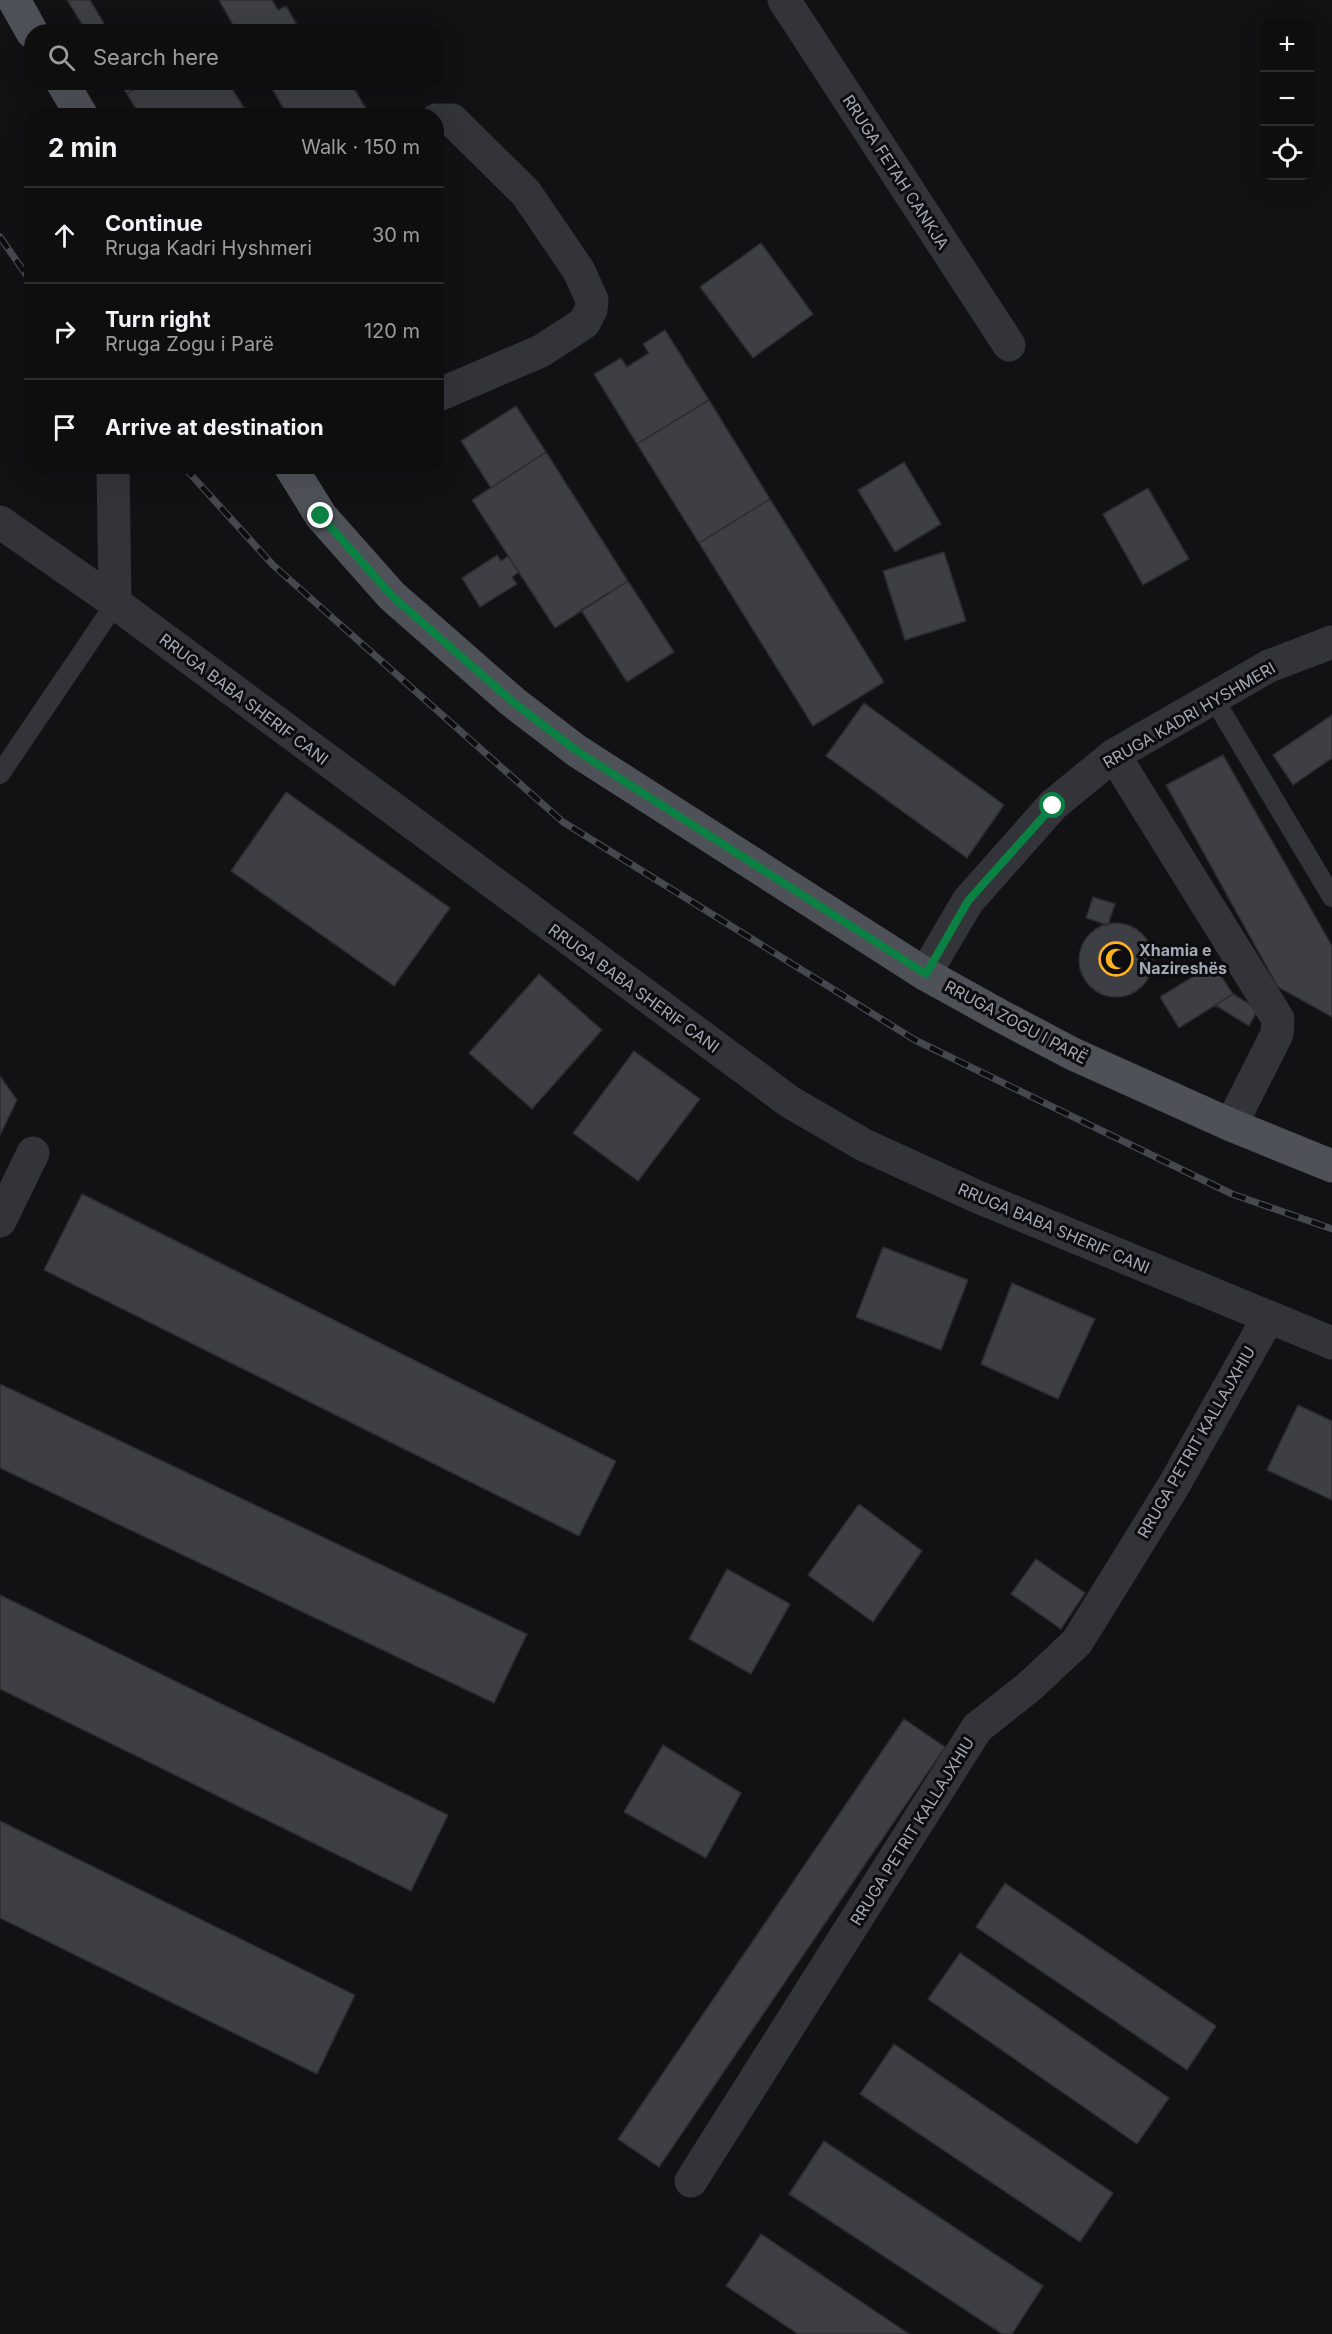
<!DOCTYPE html>
<meta charset="utf-8">
<style>
body{margin:0;font-family:Inter,sans-serif;background:#171718;color:#f1f3f6}
.controls{position:absolute;right:18px;top:18px;display:grid;overflow:hidden;border-radius:12px;box-shadow:0 6px 24px #0002}
.controls button{width:54px;height:54px;display:grid;place-items:center;padding:0;border:0;border-bottom:2px solid #2e2e2f;background:#0e0e0f;color:#f1f3f6;font:30px sans-serif}
.stop{position:absolute;width:18px;height:18px;margin:-14px;border:4px solid #0b8043;border-radius:50%;background:#fff}
.stop.end{background:#0b8043;border-color:#fff;box-shadow:0 2px 6px #0008}
.list{margin:0;padding:0;list-style:none}
h2{display:flex;justify-content:space-between;align-items:center;height:78px;margin:0;padding:0 24px;font-size:26px}
h2 small{font-size:20px;font-weight:400;color:#9b9c9e}
.list li{display:grid;grid-template-columns:39px 1fr auto;gap:18px;align-items:center;box-sizing:border-box;height:96px;padding:0 24px;border-top:2px solid #2e2e2f}
.list b{display:block;font-size:22px;white-space:nowrap}
.list p{margin:0;font-size:20px;white-space:nowrap;color:#9b9c9e}
.list em{font-size:20px;font-style:normal;color:#9b9c9e}
.icon{flex:none;width:33px;height:33px;fill:none;stroke:currentColor;stroke-width:2;stroke-linecap:round;stroke-linejoin:round}
.map{position:relative;flex:none;width:1332px;height:2334px;overflow:hidden}
.search{position:absolute;background:#0e0e0f;box-shadow:0 6px 24px #0002;left:24px;top:24px;width:420px;height:66px;display:flex;align-items:center;gap:15px;box-sizing:border-box;padding:0 21px;border-radius:24px;color:#9b9c9e;font-size:22px}
.panel{position:absolute;background:#0e0e0f;box-shadow:0 6px 24px #0002;left:24px;top:108px;width:420px;height:366px;border-radius:24px}
.map>svg:first-child{display:block}
.building{fill:#3e3f44;stroke:#2c2c30;stroke-width:1.5}
.lines{fill:none;stroke-linecap:round;stroke-linejoin:round}
.lane{stroke:#33343a;stroke-width:20}
.street{stroke:#33343a;stroke-width:33}
.primary{stroke:#4f5159;stroke-width:33}
.rail-casing{stroke:#46484f;stroke-width:7}
.rail{stroke:#0d0d0f;stroke-width:4.5;stroke-dasharray:14;stroke-linecap:butt}
.route{stroke:#0b8043;stroke-width:8}
.labels{text-anchor:middle;dominant-baseline:central;stroke-width:6;stroke-linejoin:round;paint-order:stroke}
.street-label{font-size:16px;fill:#a2a9b6;stroke:#0d0d0f}
.poi-label{font-size:16px;font-weight:bold;fill:#a2a9b6;stroke:#0d0d0f;text-anchor:start}
</style>
<div class="map">
<svg width="1332" height="2334" viewBox="0 0 1332 2334">
<rect width="100%" height="100%" fill="#121214"/>
<path class="building" d="M67,0H90L109,32H87Z
M219,0H272L278,10L286,6L296,23L282,32H237Z
M296,23L301,32H282Z
M119,82H141L142,85L127,94Z
M146,82H228L249,116H140L127,94Z
M268,82H350L367,110L359,116H288Z
M761,243L813,314L753,358L700,287Z
M665,330L709,400L637,444L594,374L621,358L627,367L649,353L643,344Z
M709,400L770,499L699,543L637,444Z
M516,406L546,452L491,488L461,441Z
M546,452L628,581L555,628L472,500Z
M904,462L941,524L895,552L858,490Z
M1148,488L1189,559L1143,585L1103,514Z
M770,499L884,682L813,726L699,543Z
M944,552L966,621L905,640L883,571Z
M497,555L501,561L508,556L519,572L512,577L517,584L480,607L462,578Z
M628,581L674,652L627,682L581,610Z
M864,703L1004,805L967,858L826,756Z
M1332,715V758L1293,785L1273,755Z
M1223,755L1332,946V1017L1278,987L1166,785Z
M286,792L450,908L394,986L231,871Z
M1093,897L1115,904L1108,925L1086,918Z
M1079 960a37 37 0 1 1 74 0a37 37 0 1 1-74 0Z
M1213,964L1233,994L1179,1028L1160,997Z
M539,974L602,1030L532,1109L469,1053Z
M1233,994L1258,1009L1249,1026L1215,1005Z
M634,1051L700,1099L638,1181L573,1133Z
M0,1076L17,1100L0,1135Z
M82,1194L616,1461L579,1536L44,1270Z
M883,1247L968,1280L941,1350L856,1317Z
M1012,1283L1095,1319L1058,1399L981,1364Z
M0,1384L527,1634L494,1703L0,1468Z
M1298,1405L1332,1421V1500L1267,1470Z
M859,1504L922,1551L873,1622L808,1575Z
M1036,1559L1085,1593L1061,1629L1011,1594Z
M727,1569L790,1604L751,1674L689,1639Z
M0,1595L448,1815L411,1891L0,1689Z
M904,1719L945,1747L659,2167L618,2139Z
M663,1745L741,1793L706,1858L624,1812Z
M0,1821L355,1995L317,2074L0,1918Z
M1005,1883L1216,2026L1187,2070L976,1927Z
M960,1953L1169,2098L1137,2144L928,1999Z
M894,2044L1113,2193L1080,2242L860,2094Z
M824,2141L1043,2286L1012,2334H1002L789,2194Z
M761,2234L909,2334H798L726,2286Z"/>
<g class="lines">
<path class="lane" d="M1214,699L1332,897
M0,774L115,604"/>
<path class="street" d="M784,0L1009,345
M436,120H452L526,193L579,271L592,300L591,310L584,323L541,351L436,396
M113,466L115,604
M0,522L103,594L790,1102L864,1145L978,1197L1332,1343
M1114,755L1278,1019L1277,1034L1231,1125
M925,974L968,901L1053,805L1114,755L1269,666L1332,642
M0,1221L33,1153
M691,2181L977,1728L1030,1686L1077,1642L1174,1485L1268,1318"/>
<path class="primary" d="M14,0L32,32
M62,82L82,116
M290,466L321,516L392,596L513,702L577,751L925,974L997,1014L1073,1054L1231,1125L1332,1166"/>
<defs>
<path id="rail" d="M0,237L32,283
M183,466L273,565L563,822L915,1040L1232,1194L1332,1229"/>
</defs>
<use href="#rail" class="rail-casing"/>
<use href="#rail" class="rail"/>
</g>
<g class="lines">
<path class="route" d="M321,516L392,596L513,702L577,751L926,974L968,901L1053,806"/>
</g>
<defs>
<symbol id="mosque-ring" viewBox="-11 -11 22 22"><circle r="9.5" fill="#0d0d0f" stroke="#ffb120" stroke-width="1.5"/><path d="M3.5-4.9A6 6 0 1 0 3.5 4.9A5 5 0 1 1 3.5-4.9Z" fill="#ffb120"/></symbol>
</defs>
<g fill-rule="evenodd">
<use href="#mosque-ring" x="1097" y="940" width="38" height="38"/>
</g>
<g class="labels">
<g class="street-label">
<text transform="translate(896 172) rotate(57)">RRUGA FETAH CANKJA</text>
<text transform="translate(244 699) rotate(37)">RRUGA BABA SHERIF CANI</text>
<text transform="translate(1189 715) rotate(-30)">RRUGA KADRI HYSHMERI</text>
<text transform="translate(634 988) rotate(36)">RRUGA BABA SHERIF CANI</text>
<text transform="translate(1016 1022) rotate(28)">RRUGA ZOGU I PARË</text>
<text transform="translate(1054 1228) rotate(23)">RRUGA BABA SHERIF CANI</text>
<text transform="translate(1196 1442) rotate(-60)">RRUGA PETRIT KALLAJXHIU</text>
<text transform="translate(912 1831) rotate(-58)">RRUGA PETRIT KALLAJXHIU</text>
</g>
<g class="poi-label">
<text x="1139" y="950">Xhamia e<tspan x="1139" dy="18">Nazireshës</tspan></text>
</g>
</g>
</svg>
<div class="controls">
<button>+</button>
<button>−</button>
<button><svg class="icon" aria-label="locate" viewBox="0 0 24 24"><circle cx="12" cy="12" r="6"/><path d="M12 2v4M12 18v4M2 12h4M18 12h4"/></svg></button>
</div>
<div class="stop" style="left:1053px;top:806px"></div>
<div class="stop end" style="left:321px;top:516px"></div>
<div class="search"><svg class="icon" aria-label="search" viewBox="0 0 24 24"><circle cx="10" cy="10" r="6"/><path d="M15 15l6 6"/></svg>Search here</div>
<section class="panel">
<h2>2 min<small>Walk · 150 m</small></h2>
<ul class="list">
<li><svg class="icon" aria-label="ahead" viewBox="0 0 24 24"><path d="M12 20V5M6 11l6-6 6 6"/></svg><div><b>Continue</b><p>Rruga Kadri Hyshmeri</p></div><em>30 m</em></li>
<li><svg class="icon" aria-label="right" viewBox="0 0 24 24"><path d="M7 20v-9h11M14 6l5 5-5 5"/></svg><div><b>Turn right</b><p>Rruga Zogu i Parë</p></div><em>120 m</em></li>
<li><svg class="icon" aria-label="arrive" viewBox="0 0 24 24"><path d="M6 21V4h12l-3 4 3 4H6"/></svg><div><b>Arrive at destination</b></div></li>
</ul>
</section>
</div>
